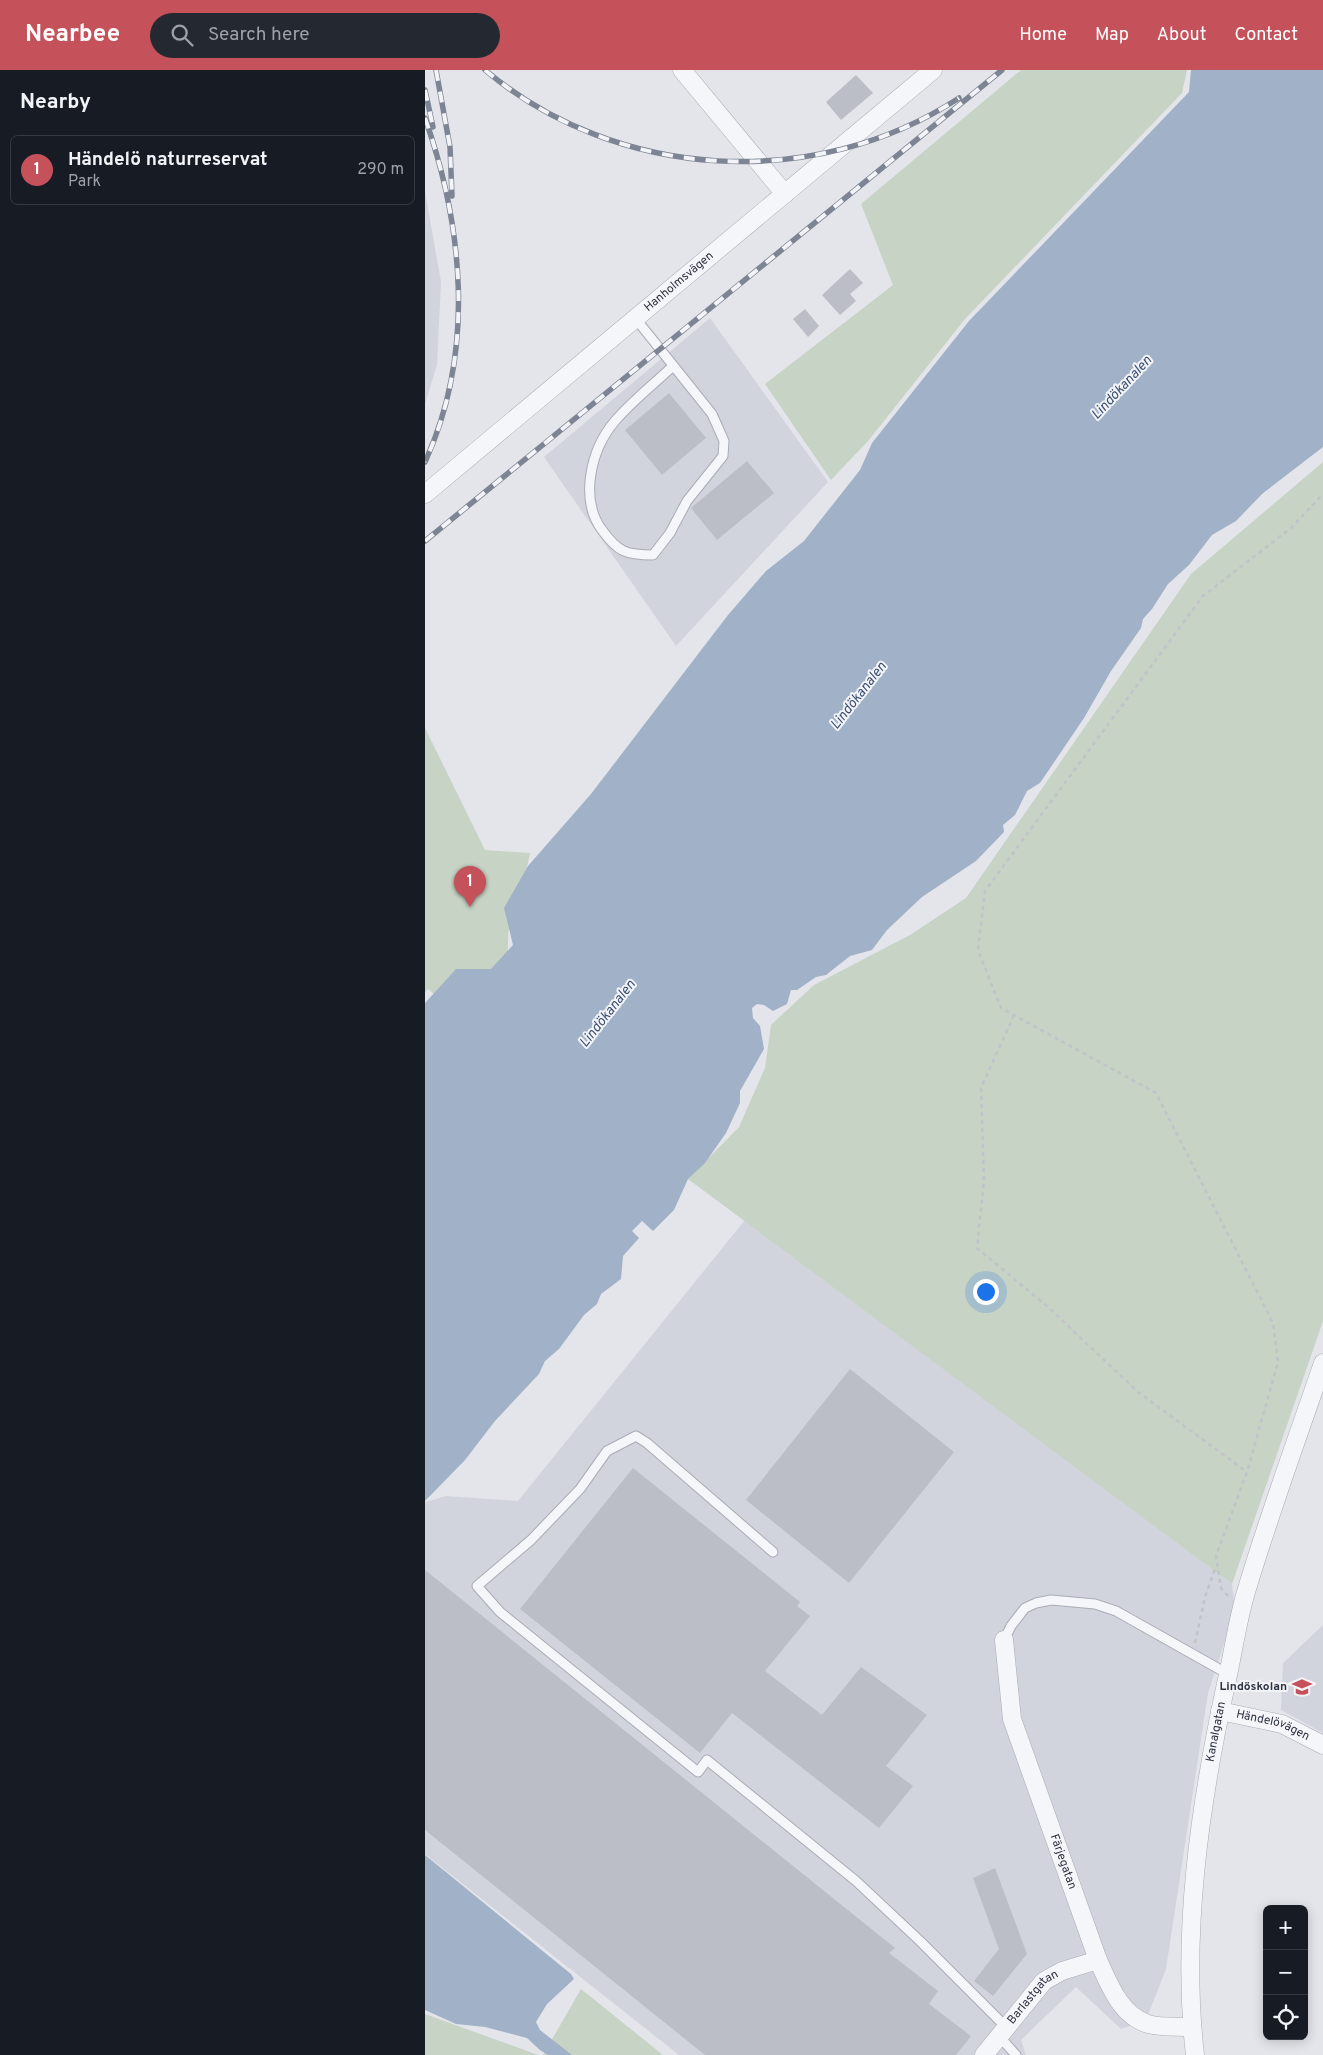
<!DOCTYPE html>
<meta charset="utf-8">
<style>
body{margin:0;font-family:Overpass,sans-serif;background:#242831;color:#f1f3f6}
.controls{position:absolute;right:15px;bottom:15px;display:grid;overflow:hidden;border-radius:8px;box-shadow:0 2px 12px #0003}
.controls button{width:45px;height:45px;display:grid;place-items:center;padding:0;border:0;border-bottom:1px solid #363941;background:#171b24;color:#f1f3f6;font:25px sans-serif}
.you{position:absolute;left:560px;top:1221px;width:18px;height:18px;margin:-12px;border:4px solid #fff;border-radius:50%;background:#1a73e8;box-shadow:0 0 0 8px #1a73e833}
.badge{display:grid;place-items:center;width:32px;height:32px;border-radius:50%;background:#c5525b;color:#fff;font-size:16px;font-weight:700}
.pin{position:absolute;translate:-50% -41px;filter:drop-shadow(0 1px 2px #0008)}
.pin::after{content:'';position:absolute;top:26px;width:18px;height:15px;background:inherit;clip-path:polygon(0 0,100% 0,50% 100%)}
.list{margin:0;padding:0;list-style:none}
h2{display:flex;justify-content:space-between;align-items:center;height:65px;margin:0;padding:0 20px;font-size:21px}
h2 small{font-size:16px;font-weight:400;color:#9ea1a6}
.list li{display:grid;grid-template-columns:32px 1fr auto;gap:15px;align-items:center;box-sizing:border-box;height:70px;margin:0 10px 10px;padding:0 10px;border:1px solid #363941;border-radius:8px}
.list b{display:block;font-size:19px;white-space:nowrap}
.list p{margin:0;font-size:16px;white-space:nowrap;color:#9ea1a6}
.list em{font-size:16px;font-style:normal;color:#9ea1a6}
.icon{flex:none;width:28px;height:28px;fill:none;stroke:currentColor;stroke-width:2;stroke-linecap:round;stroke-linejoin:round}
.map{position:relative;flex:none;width:898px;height:1985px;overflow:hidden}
header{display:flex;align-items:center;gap:30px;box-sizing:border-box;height:70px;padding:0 25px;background:#c5525b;color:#fff}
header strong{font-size:24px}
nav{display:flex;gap:28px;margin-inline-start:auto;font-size:18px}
.search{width:350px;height:45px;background:#242831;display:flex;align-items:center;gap:12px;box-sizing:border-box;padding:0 18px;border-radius:28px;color:#9ea1a6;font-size:19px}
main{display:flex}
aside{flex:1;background:#171b24}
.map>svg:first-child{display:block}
.built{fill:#d1d4dc}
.green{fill:#c7d3c5}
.water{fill:#a1b1c7}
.building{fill:#bbbec6}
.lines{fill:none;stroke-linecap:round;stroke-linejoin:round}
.service-casing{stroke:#a8acb4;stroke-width:11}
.minor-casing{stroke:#a8acb4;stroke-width:19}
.path{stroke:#c1c3c9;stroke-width:2.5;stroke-dasharray:4 4;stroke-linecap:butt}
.service{stroke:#f5f6f9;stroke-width:9}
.minor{stroke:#f5f6f9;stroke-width:18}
.rail-casing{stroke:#7d8493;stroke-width:5.5}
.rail{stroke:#f3f4f7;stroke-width:4;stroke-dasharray:11;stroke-linecap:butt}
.labels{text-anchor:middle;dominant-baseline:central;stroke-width:4;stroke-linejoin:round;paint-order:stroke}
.street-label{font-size:12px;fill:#2c3241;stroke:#f3f4f7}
.poi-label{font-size:12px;font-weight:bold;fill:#2c3241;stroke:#f3f4f7;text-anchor:end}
.water-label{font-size:14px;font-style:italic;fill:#394e72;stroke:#f3f4f7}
</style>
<header>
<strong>Nearbee</strong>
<div class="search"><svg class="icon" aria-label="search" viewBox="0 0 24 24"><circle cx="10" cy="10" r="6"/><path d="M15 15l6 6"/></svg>Search here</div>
<nav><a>Home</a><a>Map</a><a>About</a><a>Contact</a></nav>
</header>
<main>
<aside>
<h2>Nearby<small></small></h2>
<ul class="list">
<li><span class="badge">1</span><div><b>Händelö naturreservat</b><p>Park</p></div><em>290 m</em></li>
</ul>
</aside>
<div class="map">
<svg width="898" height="1985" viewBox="0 0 898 1985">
<rect width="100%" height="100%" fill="#e3e5ea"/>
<path class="built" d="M0,121L16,212L12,295L0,334Z
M285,248L403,412L251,576L119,387Z
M320,1150L807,1514L810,1540L783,1623L741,1899L721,1950L696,1959L651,1917L596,1970L601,1985H254L0,1784V1432L21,1426L93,1431Z
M898,1555V1663L856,1640L858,1593Z"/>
<path class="green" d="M596,0H762L757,23L540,249L443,371L406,410L340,314L468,215L436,134Z
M898,392V1251L807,1514L263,1109L314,1057L340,998L346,955L389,915L485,865L541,828L766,504Z
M0,658L60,780L105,783L99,811L83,863V893L9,924L3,919L0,922Z
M156,1919L238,1985H118Z
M0,1944L113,1985H0Z"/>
<path class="water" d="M766,0H898V377L837,424L811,451L787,465L764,495L743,514L727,539L718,549L716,558L686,601L659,648L615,713L602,721L590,745L578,755L579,762L551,791L497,827L462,860L447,880L425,886L401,905L391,907L372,920H366L362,934L348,941L339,935L332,934L327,938L328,948L335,956L339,979L315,1021V1033L301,1063L280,1093L263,1109L249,1140L228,1161L217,1151L207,1161L214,1168L198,1186L196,1209L176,1224L172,1234L159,1245L134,1279L120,1291L114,1304L70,1351L40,1390L0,1431V933L31,899H66L88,875L79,838L103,796L166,724L303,545L341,501L379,471L435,400L447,373L544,251L764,22Z
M0,1785L146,1904L149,1909L122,1934L111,1952L115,1960L147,1985H123L115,1980L102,1968L60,1957L31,1954L0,1940Z"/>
<path class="building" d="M431,5L448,23L416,50L401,32Z
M425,199L438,213L425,224L431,231L415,245L397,225Z
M380,239L394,256L383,267L368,249Z
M244,323L281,368L237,405L200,360Z
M322,391L349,423L292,470L266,438Z
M425,1299L529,1382L424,1513L321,1430Z
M208,1398L375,1532L372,1536L385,1546L340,1601L397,1645L436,1597L502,1645L461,1696L488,1716L454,1758L307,1643L275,1683L95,1539Z
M0,1500L470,1878L464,1883L513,1921L504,1934L546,1966L531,1985H280L0,1760Z
M570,1798L602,1884L568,1926L549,1911L574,1879L548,1808Z"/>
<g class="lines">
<defs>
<path id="service" d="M211,249L287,344L299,371L298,386L262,431L245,463L228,485C201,485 193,482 177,460C154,429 166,379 190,351C207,331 229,314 248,296
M348,1482L222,1373L211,1366L182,1381L155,1419L106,1470L52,1516L75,1542L273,1702L282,1690L431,1811L495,1871L581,1957
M579,1570L586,1556L600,1538L611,1533L626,1530L670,1534L691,1541L803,1604
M574,1966L591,1985"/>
<g id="minor">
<path d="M257,0L360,124"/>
<path id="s1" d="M0,424L508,0"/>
<path id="s2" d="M579,1570L587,1649L673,1890C684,1914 695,1945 723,1954C736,1958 754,1956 767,1957"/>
<path id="s3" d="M795,1641L857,1654L898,1675"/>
<path id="s4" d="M559,1985L619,1911L637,1901L673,1890"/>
<path id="s5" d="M770,1985C756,1863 775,1734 801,1614C808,1584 812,1552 821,1522C844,1445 872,1369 898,1293"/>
</g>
</defs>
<use href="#service" class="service-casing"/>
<use href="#minor" class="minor-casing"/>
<path class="path" d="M589,945L556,1018L559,1110L552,1178L623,1237L713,1322L822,1402
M803,1526L796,1518L791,1486L822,1402L853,1292L848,1253L731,1023L576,938L553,880L560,821L778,526L866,458L898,424
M770,1573L780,1527L791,1496"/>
<use href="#service" class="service"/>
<use href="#minor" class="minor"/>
<defs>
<path id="rail" d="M11,0L25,77L27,126
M60,0C192,111 390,122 534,28
M0,20L8,57
M0,48C39,159 50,283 0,392
M0,471L577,0"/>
</defs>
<use href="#rail" class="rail-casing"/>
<use href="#rail" class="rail"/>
</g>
<defs>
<symbol id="school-bare" viewBox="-9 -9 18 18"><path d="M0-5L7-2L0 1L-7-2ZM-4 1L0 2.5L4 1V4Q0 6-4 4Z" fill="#c5525b" stroke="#f3f4f7" stroke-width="2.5" paint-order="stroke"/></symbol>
</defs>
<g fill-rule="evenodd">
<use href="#school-bare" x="863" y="1603" width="28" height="28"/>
</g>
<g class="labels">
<g class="street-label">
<text stroke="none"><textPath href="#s1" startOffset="331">Hanholmsvägen</textPath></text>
<text stroke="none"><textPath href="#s3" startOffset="55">Händelövägen</textPath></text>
<text stroke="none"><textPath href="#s5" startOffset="325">Kanalgatan</textPath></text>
<text stroke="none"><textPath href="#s2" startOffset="231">Färjegatan</textPath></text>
<text stroke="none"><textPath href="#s4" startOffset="76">Barlastgatan</textPath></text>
</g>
<g class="poi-label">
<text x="862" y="1617">Lindöskolan</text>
</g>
<g class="water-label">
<text transform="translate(697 318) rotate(-47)">Lindökanalen</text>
<text transform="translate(434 626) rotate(-52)">Lindökanalen</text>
<text transform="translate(183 944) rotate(-52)">Lindökanalen</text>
</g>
</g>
</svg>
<div class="controls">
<button>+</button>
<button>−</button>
<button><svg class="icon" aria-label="locate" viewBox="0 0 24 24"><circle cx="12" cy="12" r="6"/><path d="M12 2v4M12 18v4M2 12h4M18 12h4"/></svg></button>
</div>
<div class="you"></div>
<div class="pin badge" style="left:45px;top:837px">1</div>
</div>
</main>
